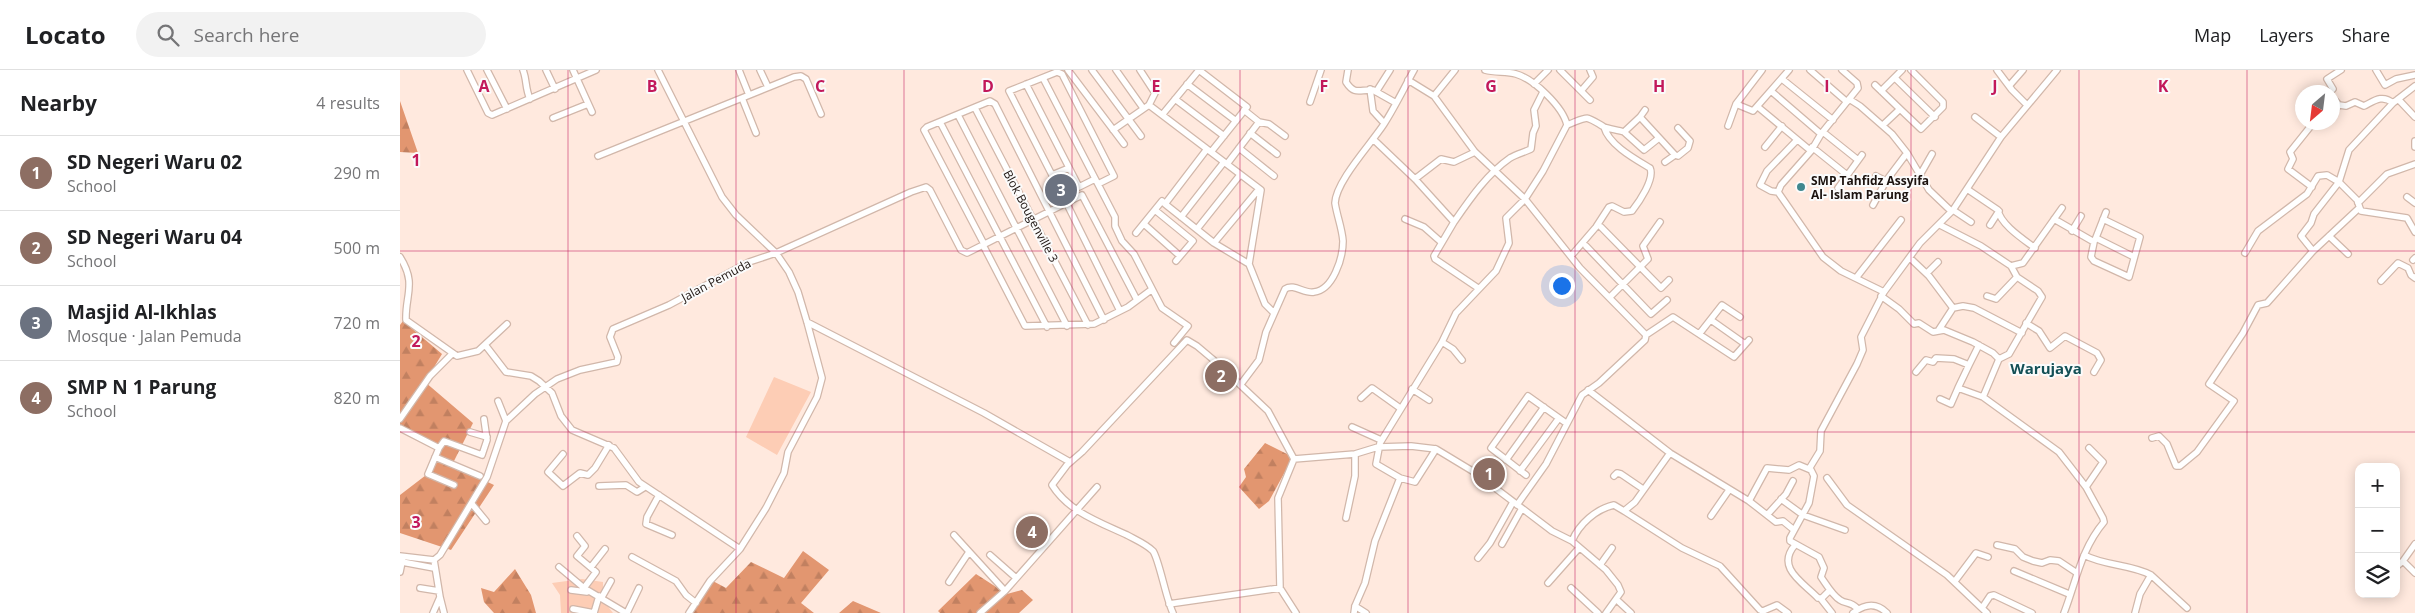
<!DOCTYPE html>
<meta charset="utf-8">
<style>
body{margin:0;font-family:"Open Sans",sans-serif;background:#f2f2f2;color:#202124}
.controls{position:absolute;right:15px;bottom:15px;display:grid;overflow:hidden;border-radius:10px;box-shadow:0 2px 12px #0003}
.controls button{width:45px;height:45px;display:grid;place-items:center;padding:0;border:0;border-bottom:1px solid #e0e0e0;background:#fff;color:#202124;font:25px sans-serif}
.compass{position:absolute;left:1895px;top:15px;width:45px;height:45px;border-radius:50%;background:#fff;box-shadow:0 2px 12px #0003;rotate:208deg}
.you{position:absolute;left:1161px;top:215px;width:18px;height:18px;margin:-12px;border:4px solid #fff;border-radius:50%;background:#1a73e8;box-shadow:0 0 0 8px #1a73e833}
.badge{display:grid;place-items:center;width:32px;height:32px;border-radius:50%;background:#0f766e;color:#fff;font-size:16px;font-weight:700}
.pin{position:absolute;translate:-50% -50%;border:2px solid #fff;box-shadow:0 1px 5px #0006}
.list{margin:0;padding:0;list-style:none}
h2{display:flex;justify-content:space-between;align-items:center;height:65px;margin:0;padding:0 20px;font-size:21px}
h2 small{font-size:16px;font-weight:400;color:#757577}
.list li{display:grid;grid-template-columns:32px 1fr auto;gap:15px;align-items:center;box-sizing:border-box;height:75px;padding:0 20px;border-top:1px solid #e0e0e0}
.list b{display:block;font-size:19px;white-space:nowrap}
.list p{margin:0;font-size:16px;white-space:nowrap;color:#757577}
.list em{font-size:16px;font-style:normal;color:#757577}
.icon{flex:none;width:28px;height:28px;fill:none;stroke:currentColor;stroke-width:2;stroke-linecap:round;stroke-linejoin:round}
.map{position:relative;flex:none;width:2015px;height:543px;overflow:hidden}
header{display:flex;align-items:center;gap:30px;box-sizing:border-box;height:70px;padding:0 25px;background:#fff;border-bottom:1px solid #e0e0e0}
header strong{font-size:24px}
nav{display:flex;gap:28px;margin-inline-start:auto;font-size:18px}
.search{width:350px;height:45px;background:#f2f2f2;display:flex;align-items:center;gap:12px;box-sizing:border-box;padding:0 18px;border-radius:28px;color:#757577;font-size:19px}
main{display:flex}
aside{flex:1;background:#fff}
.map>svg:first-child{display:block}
.grass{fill:#fdcdb5}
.forest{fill:url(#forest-firs)}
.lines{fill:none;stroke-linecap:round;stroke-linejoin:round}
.minor-casing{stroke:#d1b7aa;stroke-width:8}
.minor{stroke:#fff;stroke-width:5.5}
.grid{fill:none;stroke:#c2185b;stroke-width:1;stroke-opacity:0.55}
.poi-dot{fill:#40888f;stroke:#fbfbfb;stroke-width:2}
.labels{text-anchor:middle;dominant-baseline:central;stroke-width:4;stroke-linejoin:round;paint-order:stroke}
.poi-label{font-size:12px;font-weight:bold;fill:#1c130f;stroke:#fbfbfb;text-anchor:start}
.street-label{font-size:12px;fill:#1c130f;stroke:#fbfbfb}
.quarter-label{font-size:15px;font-weight:bold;fill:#145056;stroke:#fbfbfb}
.grid-label{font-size:16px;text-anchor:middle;font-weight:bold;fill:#c2185b;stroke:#fbfbfb;stroke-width:4;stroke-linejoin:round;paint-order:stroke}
</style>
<header>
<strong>Locato</strong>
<div class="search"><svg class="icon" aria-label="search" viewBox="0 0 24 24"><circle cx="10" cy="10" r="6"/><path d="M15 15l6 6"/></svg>Search here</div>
<nav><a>Map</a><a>Layers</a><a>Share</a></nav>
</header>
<main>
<aside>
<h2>Nearby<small>4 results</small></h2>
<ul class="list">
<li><span class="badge" style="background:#8d6e63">1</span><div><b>SD Negeri Waru 02</b><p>School</p></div><em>290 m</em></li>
<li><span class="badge" style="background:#8d6e63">2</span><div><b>SD Negeri Waru 04</b><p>School</p></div><em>500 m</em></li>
<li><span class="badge" style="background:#6b7280">3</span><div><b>Masjid Al-Ikhlas</b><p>Mosque · Jalan Pemuda</p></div><em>720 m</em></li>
<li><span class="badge" style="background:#8d6e63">4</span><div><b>SMP N 1 Parung</b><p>School</p></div><em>820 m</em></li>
</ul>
</aside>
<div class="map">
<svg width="2015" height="543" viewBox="0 0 2015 543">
<defs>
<pattern id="forest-firs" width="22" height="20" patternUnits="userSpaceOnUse" patternTransform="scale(1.25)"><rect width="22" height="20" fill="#e29670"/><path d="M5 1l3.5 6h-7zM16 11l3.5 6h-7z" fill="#c18060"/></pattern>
</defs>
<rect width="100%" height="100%" fill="#ffe9de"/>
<path class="grass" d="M374,307L411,322L377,385L346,367Z
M182,509L203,512V530L213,543H161L160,525L152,513Z"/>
<path class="forest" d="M0,31L18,83L0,82Z
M3,251L42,284L25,312L73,353L52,395L94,415L51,480L0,463V425L30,402L38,379L0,359V255Z
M865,373L893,387L869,431L859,439L839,417L846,407L844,399Z
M403,481L429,500L401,533L414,543H290L311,510L326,518L351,492L384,508Z
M115,499L131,525L136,543H94L84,532L81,518L94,522Z
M576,504L607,524L622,520L633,530L619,543H540L538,541Z
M453,531L481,543H439Z"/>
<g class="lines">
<defs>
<path id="minor" d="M67,0L88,43L92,45L196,0
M87,0L107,39
M123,0C127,10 125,18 130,29
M146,0L155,19
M173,0L192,42
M258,0L322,127L336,145L376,183L389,202L398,222L407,252L422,308L417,327L388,382L384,403L366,438L340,479L310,511L289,543
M339,0L349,25
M360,0L368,17
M668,0L724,74
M692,0L741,66
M716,0L743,38
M740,0L755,23L749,35
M948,0L946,12C955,26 960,19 973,20L996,33
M1160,0L1190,30
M1410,0L1447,32
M1597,0L1612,20L1627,35
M1976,0L1985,15L1996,9L2015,5
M643,8L715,147V156L722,171L734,184L762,238L788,256L774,273
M1495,8L1535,47
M1382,9L1433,50
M1008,10L1034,26L1075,82L1125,129L1180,198L1246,265
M626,14L679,117L695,109
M787,14L836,51
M1134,14L1148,0
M1475,15L1500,39L1483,55
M1609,16L1623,0
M2015,16L1993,33L1949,80L1939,112L1957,130L1961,141L2007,148L2015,162
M970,19L973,41L984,53
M1181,21L1193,7L1190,0
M1371,21L1421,64
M1481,21L1502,0
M976,22L990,0
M1930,22L1933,19L1927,9L1941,0
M1034,26L1055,0
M1932,27L1939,35L1946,36L1955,32L1964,36C1974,31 1982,24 1993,33
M342,28L356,63
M775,29L824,66
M1449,29L1460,36L1492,64L1507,83L1529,120L1551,141
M1998,29L2015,47
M910,32L921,0
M1336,34L1353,41L1389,0
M1358,37L1411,81L1421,64L1458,18L1457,13L1442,0
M575,38L688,255
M1500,39L1521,59L1543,37V32L1511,0
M844,40L859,52L869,54L885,66
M1245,40L1240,47L1275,85L1278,86L1288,78L1290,71L1278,58
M1932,43L1939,35
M558,45L667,256
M762,45L799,0L847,37L811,82
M1240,47L1224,62L1244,80L1259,68
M1575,47L1601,67
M153,48L188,34
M540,52L647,257
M1916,52L1921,55L1925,52
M1167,55C1190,46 1184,45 1204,57C1209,59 1218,60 1224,62
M1328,56L1336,34L1362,0
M713,60L749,35L861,120L849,194L865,234L873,242
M1423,62L1458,90
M850,63L877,84
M973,69L1015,109L1054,152L1034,186L1035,189L1078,218
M1397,70L1367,101L1360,115L1371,121L1378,122L1423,187L1441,201L1484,222
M2015,71V77
M1365,77L1382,56
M1412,77L1447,105
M839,78L874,106
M807,79L765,134L814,173L849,194
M198,86L394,7L401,6L406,9L421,44
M1265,92L1275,85
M827,94L859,52
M669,98L652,105L609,21L657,2L662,4L714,106L698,114
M1520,105L1532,84
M1476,106L1486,111
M1015,109L1041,89L1054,92L1075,82
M1912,117L1888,99L1893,89L1890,82L1914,52
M1438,118L1462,85
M1567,119L1598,140C1600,154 1623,169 1635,178
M1378,122L1381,115L1411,81
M2007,127L2015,133
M666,132L720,241
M1958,133L1987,104L2015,94
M1473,135L1486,111L1507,83
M755,140L793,171L776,191
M1553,140L1571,152
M781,147L824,92
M1005,149L1024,157L1041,172
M1654,149L1694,172L1691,187L1694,191L1729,207L1740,167L1703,149
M1054,152C1070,129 1087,104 1110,88C1117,84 1125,82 1131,79L1133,63L1136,56L1134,40L1143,22
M744,154L780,186
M1540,155L1581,176L1611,196L1617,207L1638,221L1642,227L1609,284L1599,289L1583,327
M1590,155L1599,141
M1201,157L1261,218L1269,210
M797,159L840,105
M1672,161L1681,146
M736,163L762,131L765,134
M1929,166L1948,184
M1696,168L1734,187
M1695,170L1706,142
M814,173L859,119
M584,174L524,60L527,57L590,31L595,34L704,250
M583,175L625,256L694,254L728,237L751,220
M1186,176L1251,244L1267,230
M1845,183L1858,161L1907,124L1918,106L1927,105L1939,112L1914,144L1911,153L1901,166L1913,181
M1171,186L1196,157L1209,137L1212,136L1224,142L1232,141C1239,132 1255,109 1250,98C1235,89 1209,75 1204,57
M0,187C17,214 5,225 6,250L57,286L78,281L107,254
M1510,188L1529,206L1553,238L1538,261
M2013,190L2015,188
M1611,196L1623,193L1662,138
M1527,203L1538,192
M1456,208L1501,150
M1981,211L1998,193L2008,198L2011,205L2015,208
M1481,226L1499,239L1514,254L1519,253L1533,262L1544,260L1573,272L1593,283L1599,289
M1587,226L1596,229L1617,207
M1210,227L1248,189L1243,176L1260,152
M1553,238L1563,236L1574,238L1622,263
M1311,250L1345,274
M407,252L584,343L670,392
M1626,253L1639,261L1650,278L1665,266L1697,283L1701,290L1694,302
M1300,263L1322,235L1340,247
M1042,272L1053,279L1062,290
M86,276L106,302L131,306L139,311L152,323L161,346L172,360L214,378L239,412L340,479
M1569,295L1558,318L1583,327L1659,382L1686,417L1703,448L1704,452C1681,479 1676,512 1664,543
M1516,302L1526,290L1533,292L1536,288L1554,289L1569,295L1579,275
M841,314L859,290L866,262L885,219C894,213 904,224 914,222C933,220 943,188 943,171C942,158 937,146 935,133C936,111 971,74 984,54C995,37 1004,18 1014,0
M1012,319L1029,330
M1188,320L1270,383L1349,431L1376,452L1383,451L1394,460
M961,328L972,318L1000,338
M1540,329L1551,334L1558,318
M98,331L106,351
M0,349L30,306L52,284
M952,357L981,370
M0,358L39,378L28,404L54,415
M70,362L87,367
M1752,368L1759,366L1767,374L1776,396H1780L1797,382L1834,331L1809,314L1843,263L1858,235L1867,233L1913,181L1958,139
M39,378L44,371L82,385L87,370L84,349
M1036,379L1015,412L1000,408L976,394L980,373L1042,272L1056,243L1096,201L1109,173L1106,148L1125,129L1143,101L1167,55C1163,37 1134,9 1116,4C1106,1 1095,3 1085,0
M163,384L148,402L163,416L180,403L188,405L195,398L209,375
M35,387L80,406
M894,389L955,384L978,377L1011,376L1036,379L1074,402L1152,461L1172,471L1206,500L1218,515L1221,522L1206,543
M1106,390L1144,337
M1409,399L1420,381L1421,361L1457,294L1463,280L1461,267L1484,222L1520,173L1553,140L1601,67L1657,0
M1120,401L1159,348
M1126,405L1091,378L1128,326L1166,353
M1214,406L1217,403L1221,404L1243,419
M1427,408L1447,435L1547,505L1587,543
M199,416L226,415L237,422L245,417
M1686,417L1703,392L1689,378
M259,425L247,447L246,454L272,465
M1381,429L1403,445L1445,460
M1349,431L1367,398L1389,400L1399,395L1411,400L1414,406L1409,433L1390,468V471L1419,487L1424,498L1421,507C1426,514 1432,525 1440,530C1447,535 1449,530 1458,539
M72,434L86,451
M1117,435L1146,394L1182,325L1199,313L1245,270L1246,265L1273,247L1334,287L1349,270
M1224,441L1282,478L1320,496L1360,540L1363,541L1377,535L1388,543
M1367,445L1386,424L1393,411
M1311,446L1329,420
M946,448L955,406V384
M554,465L605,521
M177,466L185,476L177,486L196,502L184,518
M1172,471C1179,454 1196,439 1214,435L1224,441L1235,432L1270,383
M1102,474L1121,440
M1395,475C1375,498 1404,513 1418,528H1422L1430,520
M1597,475L1615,479L1623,487L1633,491L1642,493L1650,490L1659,491L1677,503
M590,485L615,507
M1684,485C1705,496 1730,494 1751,505
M0,486L34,490L40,485L87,407L106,351L135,324L157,309L180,300L217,292L218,287L210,267L213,259L269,235L349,192L376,183L511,122L526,117L530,120L561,180L567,183L682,125L737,230
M3,487L2,492L34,498
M232,487L276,511L286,525L296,533
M1078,488L1090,473L1113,432
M2003,491L2015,503
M1200,495L1212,478
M159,497L184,518L226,543
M191,497L205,479
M1996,497L2003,491L2015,474
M1614,501L1669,524
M0,502L2,492
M1555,511L1576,483L1588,487
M549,512L569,482
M1148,513L1179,478
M20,518L39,521
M1171,518L1198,543
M171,520L187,522
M40,527L44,543
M202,527L211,511
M1421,529L1432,543
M1217,530L1231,543
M769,534L880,518L896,543
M955,536L966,543
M1582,538L1590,526L1594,525L1632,543
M173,539L194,543
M33,543L40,527L34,490
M194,543L199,526
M227,543L239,518
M580,543L605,521L697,417
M773,543C766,529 759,489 753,481C746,474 736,470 727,465C699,452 669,442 652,415L667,395L682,382L787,270L797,276L816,292L868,341L894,389L878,428L880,518
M954,543L955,536L965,513L975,471L1000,408
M1453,543C1465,534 1476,532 1487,543
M1735,543L1740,524L1751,505L1787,538"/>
</defs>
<use href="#minor" class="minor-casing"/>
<use href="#minor" class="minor"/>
</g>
<path class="grid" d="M168,0V543M336,0V543M504,0V543M672,0V543M840,0V543M1008,0V543M1175,0V543M1343,0V543M1511,0V543M1679,0V543M1847,0V543M0,181H2015M0,362H2015"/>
<circle class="poi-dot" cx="1401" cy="117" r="5"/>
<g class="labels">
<g class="poi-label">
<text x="1411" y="110">SMP Tahfidz Assyifa<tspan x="1411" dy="14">Al- Islam Parung</tspan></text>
</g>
<g class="street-label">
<text transform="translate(631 146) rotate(62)">Blok Bougenville 3</text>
<text transform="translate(316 210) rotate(-28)">Jalan Pemuda</text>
</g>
<g class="quarter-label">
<text x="1646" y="298">Warujaya</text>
</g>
</g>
<g class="grid-label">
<text x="84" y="22">A</text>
<text x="252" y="22">B</text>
<text x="420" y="22">C</text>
<text x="588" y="22">D</text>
<text x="756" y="22">E</text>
<text x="924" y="22">F</text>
<text x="1091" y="22">G</text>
<text x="1259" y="22">H</text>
<text x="1427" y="22">I</text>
<text x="1595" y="22">J</text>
<text x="1763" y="22">K</text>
<text x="16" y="96">1</text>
<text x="16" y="277">2</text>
<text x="16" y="458">3</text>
</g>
</svg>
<div class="controls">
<button>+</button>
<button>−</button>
<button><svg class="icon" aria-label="layers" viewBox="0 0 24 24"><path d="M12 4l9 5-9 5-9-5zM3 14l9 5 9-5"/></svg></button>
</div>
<svg class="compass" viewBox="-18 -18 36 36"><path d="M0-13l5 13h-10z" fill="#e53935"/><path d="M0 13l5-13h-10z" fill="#757577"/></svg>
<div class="you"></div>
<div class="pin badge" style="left:1089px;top:404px;background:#8d6e63">1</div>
<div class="pin badge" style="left:821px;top:306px;background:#8d6e63">2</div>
<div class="pin badge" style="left:661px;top:120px;background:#6b7280">3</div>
<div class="pin badge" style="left:632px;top:462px;background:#8d6e63">4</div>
</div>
</main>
